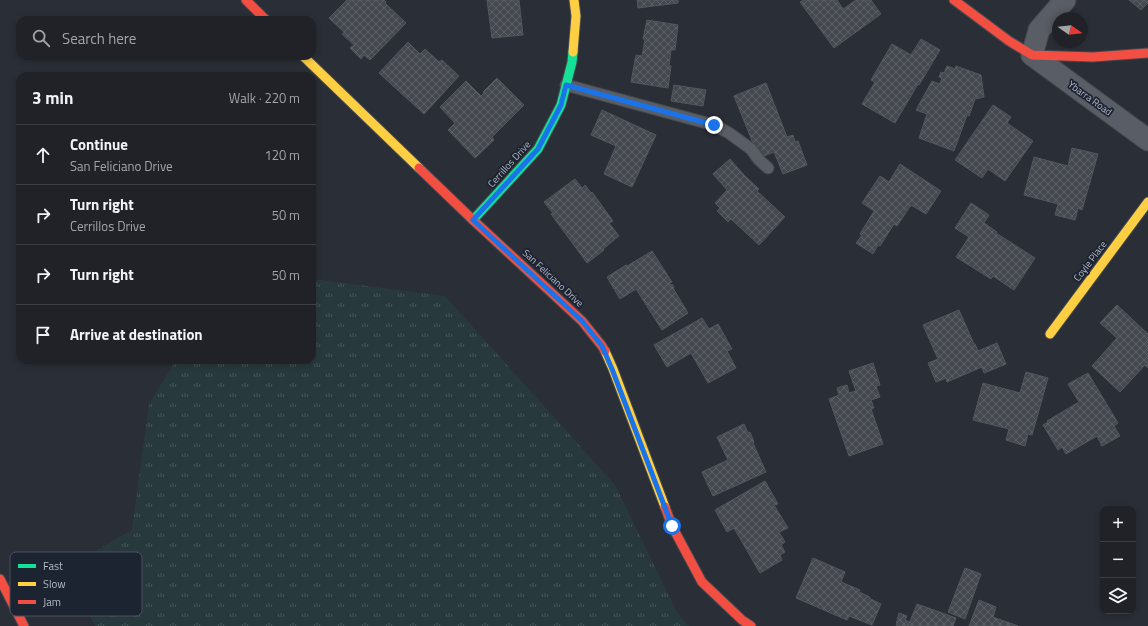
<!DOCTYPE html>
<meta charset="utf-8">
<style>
body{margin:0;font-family:"Titillium Web",sans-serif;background:#2d2f34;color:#f1f3f6}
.controls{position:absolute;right:12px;bottom:12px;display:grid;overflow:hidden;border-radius:8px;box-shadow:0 2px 6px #0003}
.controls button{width:36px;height:36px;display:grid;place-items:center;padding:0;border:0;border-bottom:1px solid #3d3f45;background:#202228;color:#f1f3f6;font:20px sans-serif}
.compass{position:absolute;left:1052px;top:12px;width:36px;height:36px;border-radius:50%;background:#202228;box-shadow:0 2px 6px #0003;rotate:104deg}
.stop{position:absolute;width:12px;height:12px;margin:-9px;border:3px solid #1a73e8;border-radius:50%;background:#fff}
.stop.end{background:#1a73e8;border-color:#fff;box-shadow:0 1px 4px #0008}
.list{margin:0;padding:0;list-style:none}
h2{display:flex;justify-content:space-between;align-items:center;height:52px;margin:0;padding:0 16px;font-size:17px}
h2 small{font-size:13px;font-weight:400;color:#a2a4a8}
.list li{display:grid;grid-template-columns:26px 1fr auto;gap:12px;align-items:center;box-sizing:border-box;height:60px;padding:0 16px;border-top:1px solid #3d3f45}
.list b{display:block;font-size:15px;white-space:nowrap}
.list p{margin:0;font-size:13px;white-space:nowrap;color:#a2a4a8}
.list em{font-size:13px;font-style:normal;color:#a2a4a8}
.icon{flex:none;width:22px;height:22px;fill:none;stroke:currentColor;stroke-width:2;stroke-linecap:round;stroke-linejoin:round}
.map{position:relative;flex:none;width:1148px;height:626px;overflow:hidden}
.search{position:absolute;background:#202228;box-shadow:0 2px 6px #0003;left:16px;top:16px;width:300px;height:44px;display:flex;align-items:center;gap:10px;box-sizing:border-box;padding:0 14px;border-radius:12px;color:#a2a4a8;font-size:15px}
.panel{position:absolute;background:#202228;box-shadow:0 2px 6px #0003;left:16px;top:72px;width:300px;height:292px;border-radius:12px}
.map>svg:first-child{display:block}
.park{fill:url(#park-tufts)}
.building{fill:url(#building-cross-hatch);stroke:#52565e}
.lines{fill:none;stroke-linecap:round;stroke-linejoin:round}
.lane-casing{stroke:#46494f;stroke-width:13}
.street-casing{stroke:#46494f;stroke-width:23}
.fast-casing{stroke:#46494f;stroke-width:11}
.slow-casing{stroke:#46494f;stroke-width:11}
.jam-casing{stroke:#46494f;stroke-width:11}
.lane{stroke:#595d65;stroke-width:11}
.street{stroke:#595d65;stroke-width:21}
.fast{stroke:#16e098;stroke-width:9}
.slow{stroke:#ffcf43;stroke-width:9}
.jam{stroke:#f24e42;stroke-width:9}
.route{stroke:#1a73e8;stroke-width:5}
.labels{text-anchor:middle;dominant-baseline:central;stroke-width:3.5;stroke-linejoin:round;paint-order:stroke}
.street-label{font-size:10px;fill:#b4bac7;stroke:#1d2431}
.key{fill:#1d2431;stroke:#4a515e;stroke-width:1}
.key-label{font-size:11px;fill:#b4bac7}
</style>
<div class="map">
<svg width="1148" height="626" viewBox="0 0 1148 626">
<defs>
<pattern id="park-tufts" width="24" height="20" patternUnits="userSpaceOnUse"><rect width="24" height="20" fill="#28393d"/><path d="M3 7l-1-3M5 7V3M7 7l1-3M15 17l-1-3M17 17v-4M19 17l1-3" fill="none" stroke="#455458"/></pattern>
<pattern id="building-cross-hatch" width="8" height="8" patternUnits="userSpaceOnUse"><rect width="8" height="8" fill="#44484f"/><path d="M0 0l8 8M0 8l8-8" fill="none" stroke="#5d6067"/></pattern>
</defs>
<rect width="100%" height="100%" fill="#2a2e36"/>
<path class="park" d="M312,279L445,296L615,485L678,614L689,626H95L69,566L132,530L149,404L176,360H312Z"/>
<path class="building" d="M347,0H384L386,2L385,3L406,23L370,60L364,55L361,59L350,48L354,45L342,34L344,32L329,18Z
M487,0H519L523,35L492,38Z
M637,0H678V3L638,8Z
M804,0H837L843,9L856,0H871L881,14L834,48L800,2Z
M1129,0H1148V3L1141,10Z
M647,20L678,25L675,50H671L669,66H671L668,88L631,82L636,55L642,56L645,39H643Z
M921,39L940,50L919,85L918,84L895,123L862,104L875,82L871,80L892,44L911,55Z
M408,42L420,54L425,49L439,62L442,60L459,76L424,114L379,73Z
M947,66L955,69L956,66L981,75L984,97L975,99L969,116L967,115L954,151L919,138L927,114L916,110L932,81L940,84L942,78L939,77L941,72L944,73Z
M497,78L524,105L492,137L494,140L475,158L448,130L455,123L440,107L466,81L481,96L484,93L483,92Z
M766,83L787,137L793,135L795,142L798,141L807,165L783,174L774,152L759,158L734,96Z
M674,85L706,90L703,106L671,101Z
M993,105L1011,117L1007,123L1033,141L1005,181L988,169L982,178L955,160Z
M602,110L656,135L632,187L604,174L616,146L591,135Z
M1072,148L1098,154L1082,210L1078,208L1075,220L1055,215L1058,204L1024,195L1034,157L1068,166Z
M730,159L744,175L759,189L757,191L785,217L759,245L731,219L728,222L717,211L720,208L715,203L727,190L713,174Z
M900,164L941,191L926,214L911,205L897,226L894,224L880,246L878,245L873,254L856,243L862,235L860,234L874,211L862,203L880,176L889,182Z
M575,179L582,188L585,185L591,193L592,192L613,221L609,223L619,236L603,249L604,250L587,263L551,214L553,213L544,202Z
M971,203L989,215L984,223L997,232L996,233L1035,258L1014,290L993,276L991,279L956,257L969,237L955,228Z
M652,251L672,282L669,283L671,285L672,284L674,287L673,288L688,313L662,330L636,289L620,299L607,277L626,265L627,266Z
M1117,305L1148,334V368L1145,365L1120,392L1092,366L1117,338L1100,323Z
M959,310L974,344H975L978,351L997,343L1006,364L984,373L982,367L947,382L946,378L936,382L928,363L938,359L923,325Z
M702,318L709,329L718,324L732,349L727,351L736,368L708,383L691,353L667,367L654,345Z
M873,363L880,385L876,386L880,397L871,400L874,408L871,409L883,444L849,456L829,399L839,395L837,388L847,385L849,393L856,391L849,371Z
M1026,372L1048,378L1032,435L1028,434L1025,446L1006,440L1009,429L973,420L983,383L1020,393Z
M1088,373L1118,423L1114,426L1120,436L1102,446L1097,436L1066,454L1062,447L1058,450L1043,425L1048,422L1047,421L1079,402L1068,384Z
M744,424L748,433L750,432L754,442L753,443L766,472L713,496L702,472L728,460L717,437Z
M765,481L778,504L774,505L788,528L779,532L785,542L781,545L785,552L780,555L782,560L760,573L734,528L727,532L715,510Z
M813,558L845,572L841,582L860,590L859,592L870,597L869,598L881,604L872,625L849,616L847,620L796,598Z
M965,568L981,574L965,619L948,612Z
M979,600L996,607L993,617L1018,626H969Z
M917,604L956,618L953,626H908Z
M899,613L907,616L905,620L909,622L907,626H901L896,625Z"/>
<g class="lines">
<defs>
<path id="lane" d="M566,85L714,125L729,133L751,149L759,160L768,168"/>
<path id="street" d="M1065,0L1039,30L1032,55L1148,140"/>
<path id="fast" d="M473,220L538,149L561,105L572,62L573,52"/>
<path id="slow" d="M573,52L576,16L574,0
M303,56L419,168
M1050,334L1148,202
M605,351L613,369L665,507"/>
<path id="jam" d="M246,0L266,20
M954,0L1009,41L1032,55L1093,57L1148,53
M419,168L473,220L582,321L602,346L605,351
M665,507L672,526L702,582L742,620L751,626
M0,579L24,626"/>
</defs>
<use href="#lane" class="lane-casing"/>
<use href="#street" class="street-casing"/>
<use href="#fast" class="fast-casing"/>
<use href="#slow" class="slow-casing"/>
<use href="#jam" class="jam-casing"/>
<use href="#lane" class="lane"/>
<use href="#street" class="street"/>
<use href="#fast" class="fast"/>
<use href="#slow" class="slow"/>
<use href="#jam" class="jam"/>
</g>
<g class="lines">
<path class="route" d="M672,526L612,369L602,346L582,321L473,220L538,149L561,105L566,85L714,125"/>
</g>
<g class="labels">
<g class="street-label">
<text transform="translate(1090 98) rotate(36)">Ybarra Road</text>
<text transform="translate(509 164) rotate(-48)">Cerrillos Drive</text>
<text transform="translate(1090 261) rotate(-53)">Coyle Place</text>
<text transform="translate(553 278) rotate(43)">San Feliciano Drive</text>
</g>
</g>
<rect x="10" y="552" width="132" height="64" rx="6" class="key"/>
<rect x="18" y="564" width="18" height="4" fill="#16e098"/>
<rect x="18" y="582" width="18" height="4" fill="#ffcf43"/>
<rect x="18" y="600" width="18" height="4" fill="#f24e42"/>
<g class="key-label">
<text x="43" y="570">Fast</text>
<text x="43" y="588">Slow</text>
<text x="43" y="606">Jam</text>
</g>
</svg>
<div class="controls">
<button>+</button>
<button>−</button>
<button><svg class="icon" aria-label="layers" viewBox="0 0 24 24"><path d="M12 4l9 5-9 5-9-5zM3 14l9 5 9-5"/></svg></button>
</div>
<svg class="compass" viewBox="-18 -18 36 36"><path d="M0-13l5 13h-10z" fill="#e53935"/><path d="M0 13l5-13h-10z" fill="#a2a4a8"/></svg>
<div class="stop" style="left:672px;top:526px"></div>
<div class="stop end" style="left:714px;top:125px"></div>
<div class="search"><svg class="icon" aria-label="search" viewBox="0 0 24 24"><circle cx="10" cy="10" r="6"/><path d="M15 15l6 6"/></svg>Search here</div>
<section class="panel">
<h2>3 min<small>Walk · 220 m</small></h2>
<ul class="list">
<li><svg class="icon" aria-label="ahead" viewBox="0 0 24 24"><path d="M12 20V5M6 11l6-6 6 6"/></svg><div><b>Continue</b><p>San Feliciano Drive</p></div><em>120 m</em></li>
<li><svg class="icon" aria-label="right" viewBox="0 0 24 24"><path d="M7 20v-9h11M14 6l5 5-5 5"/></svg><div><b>Turn right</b><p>Cerrillos Drive</p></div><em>50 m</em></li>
<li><svg class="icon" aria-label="right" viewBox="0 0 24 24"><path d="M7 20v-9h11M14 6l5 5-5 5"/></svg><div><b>Turn right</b></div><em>50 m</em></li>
<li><svg class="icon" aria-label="arrive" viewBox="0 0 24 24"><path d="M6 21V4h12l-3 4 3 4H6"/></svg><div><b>Arrive at destination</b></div></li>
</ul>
</section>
</div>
